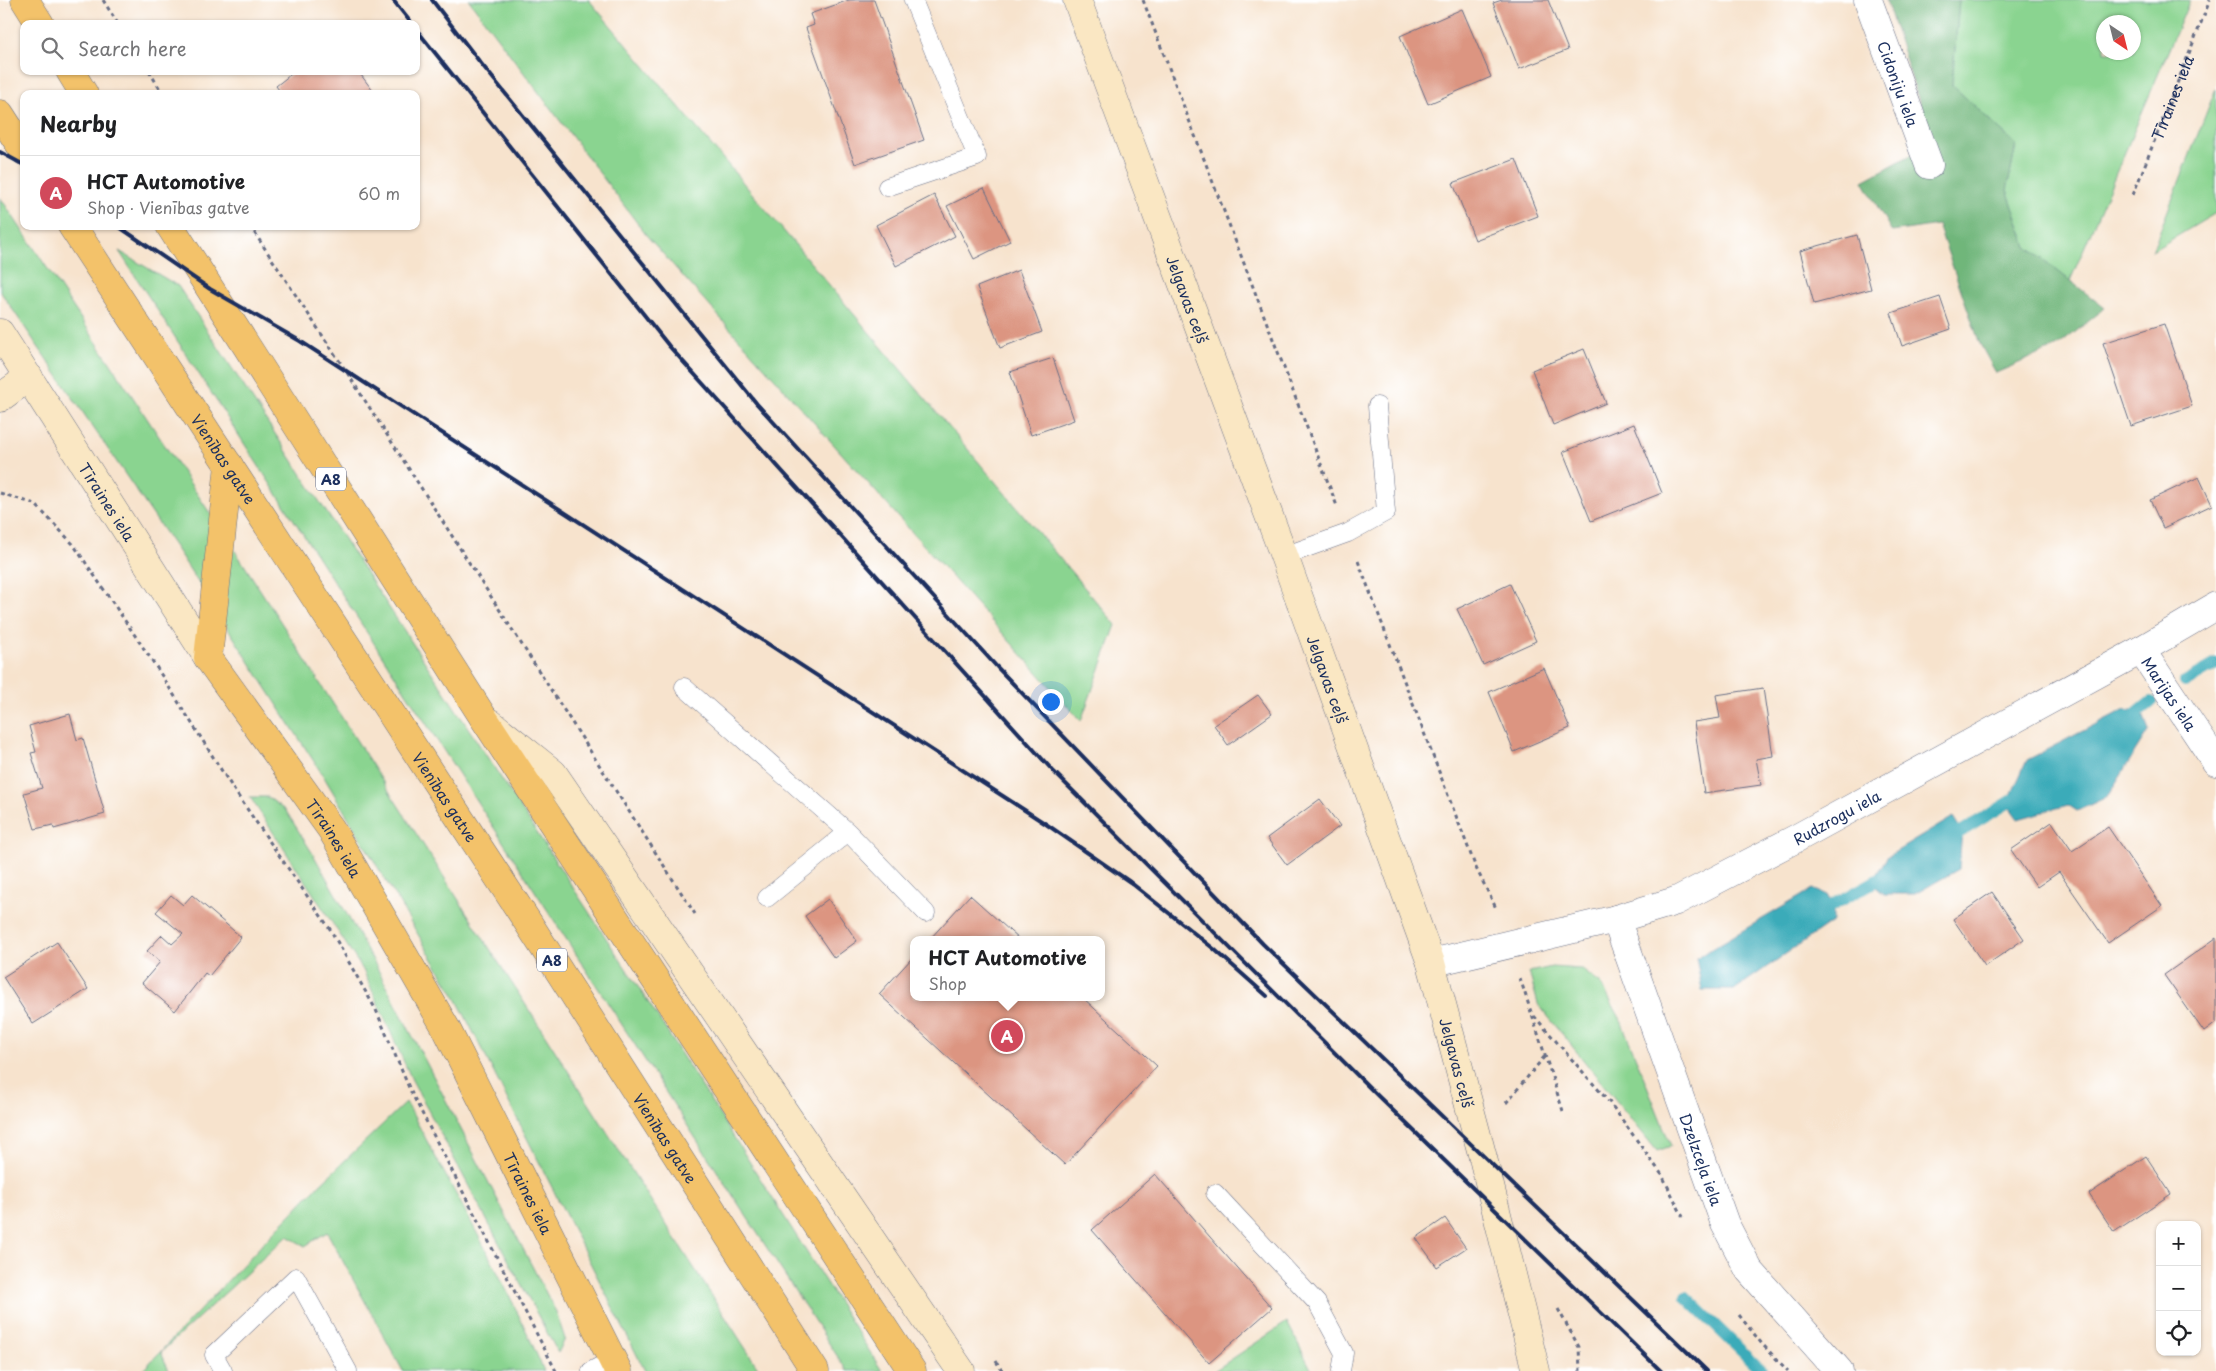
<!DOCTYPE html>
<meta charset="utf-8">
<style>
body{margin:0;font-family:"Playpen Sans",sans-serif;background:#f2f2f2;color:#202124}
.controls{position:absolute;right:15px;bottom:15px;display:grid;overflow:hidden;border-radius:10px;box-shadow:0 1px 4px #0004}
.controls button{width:45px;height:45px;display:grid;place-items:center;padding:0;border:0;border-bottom:1px solid #e0e0e0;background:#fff;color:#202124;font:25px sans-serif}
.compass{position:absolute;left:2096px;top:15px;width:45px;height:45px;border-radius:50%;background:#fff;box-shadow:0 1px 4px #0004;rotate:145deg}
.you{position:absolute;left:1050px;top:701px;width:18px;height:18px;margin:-12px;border:4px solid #fff;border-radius:50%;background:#1a73e8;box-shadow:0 0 0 8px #1a73e833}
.badge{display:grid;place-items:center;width:32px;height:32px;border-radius:50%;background:#d1495b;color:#fff;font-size:16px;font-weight:700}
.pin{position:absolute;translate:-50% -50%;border:2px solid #fff;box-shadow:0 1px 5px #0006}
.popup{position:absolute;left:910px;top:936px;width:195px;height:65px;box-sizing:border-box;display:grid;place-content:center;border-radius:10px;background:#fff;filter:drop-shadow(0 1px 4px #0005);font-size:16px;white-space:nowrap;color:#757577}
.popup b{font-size:19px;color:#202124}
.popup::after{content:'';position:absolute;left:50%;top:100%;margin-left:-10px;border:10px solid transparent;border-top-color:#fff}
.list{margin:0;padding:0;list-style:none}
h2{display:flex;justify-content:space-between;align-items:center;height:65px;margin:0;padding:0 20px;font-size:21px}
h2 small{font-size:16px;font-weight:400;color:#757577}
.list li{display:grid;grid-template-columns:32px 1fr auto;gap:15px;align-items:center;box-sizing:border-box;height:75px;padding:0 20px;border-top:1px solid #e0e0e0}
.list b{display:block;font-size:19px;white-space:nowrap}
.list p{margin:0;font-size:16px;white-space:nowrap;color:#757577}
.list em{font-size:16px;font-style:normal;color:#757577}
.icon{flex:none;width:28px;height:28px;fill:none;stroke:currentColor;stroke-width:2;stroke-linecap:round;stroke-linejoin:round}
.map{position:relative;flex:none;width:2216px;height:1371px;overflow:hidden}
.search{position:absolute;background:#fff;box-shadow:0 1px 4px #0004;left:20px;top:20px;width:400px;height:55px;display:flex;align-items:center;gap:12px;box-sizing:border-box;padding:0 18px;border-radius:10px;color:#757577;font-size:19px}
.panel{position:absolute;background:#fff;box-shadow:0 1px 4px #0004;left:20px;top:90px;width:400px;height:140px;border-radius:10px}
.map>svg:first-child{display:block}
.green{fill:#8ad490;stroke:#528277;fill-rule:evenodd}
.forest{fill:#6fb67a;stroke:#45726c}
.water{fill:#3babb9;stroke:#2b6d8c}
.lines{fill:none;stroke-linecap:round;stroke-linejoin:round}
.stream{stroke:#3babb9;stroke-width:12}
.building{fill:#dc9581}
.lane-casing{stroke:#686e85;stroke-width:19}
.street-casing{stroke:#686e85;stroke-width:29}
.secondary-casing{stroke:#686e85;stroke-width:29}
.highway-casing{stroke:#686e85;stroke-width:29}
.path{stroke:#686e85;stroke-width:3;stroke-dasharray:4 4;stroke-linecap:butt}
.lane{stroke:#fff;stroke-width:18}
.street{stroke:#fff;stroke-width:28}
.secondary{stroke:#fae7c3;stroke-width:28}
.highway{stroke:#f3c26a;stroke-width:28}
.rail{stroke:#1b2f5e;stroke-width:4}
.labels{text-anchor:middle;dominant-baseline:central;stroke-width:4.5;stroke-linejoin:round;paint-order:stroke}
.shield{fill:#fff;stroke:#5f6d8e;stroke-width:1}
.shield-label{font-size:14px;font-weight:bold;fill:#1b2f5e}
.street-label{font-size:15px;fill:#1b2f5e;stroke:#fff}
</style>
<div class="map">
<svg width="2216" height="1371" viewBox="0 0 2216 1371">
<rect width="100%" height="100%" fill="#fff"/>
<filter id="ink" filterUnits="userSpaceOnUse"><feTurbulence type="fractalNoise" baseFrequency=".02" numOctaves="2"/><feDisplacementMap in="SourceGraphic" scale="10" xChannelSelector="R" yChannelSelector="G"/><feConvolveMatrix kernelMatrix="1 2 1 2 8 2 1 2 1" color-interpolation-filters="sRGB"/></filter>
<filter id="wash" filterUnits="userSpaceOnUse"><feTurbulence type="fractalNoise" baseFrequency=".0096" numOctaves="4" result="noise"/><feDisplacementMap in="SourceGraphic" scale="20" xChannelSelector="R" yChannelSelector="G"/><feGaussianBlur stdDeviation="1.12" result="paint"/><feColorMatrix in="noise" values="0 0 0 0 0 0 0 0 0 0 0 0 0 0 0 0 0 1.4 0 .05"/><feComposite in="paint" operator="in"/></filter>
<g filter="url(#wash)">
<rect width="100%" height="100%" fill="#f7e3cd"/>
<path class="green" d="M469,0H589L1116,625L1081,721L647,236Z
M1959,0H2190L2070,281L2027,247L2007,190L2016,145L1952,85ZM2104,22H2134V52H2104Z
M2216,88V213L2152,251Z
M0,197L243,563L760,1371H645L456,998L324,777L181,556L0,291Z
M119,251L178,286L652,1008L882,1371H847Z
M250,797H268L286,811L313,854L376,966L556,1312L565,1339L558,1353L412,1080L363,970Z
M1552,967L1581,969L1601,984L1620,1018L1671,1146L1657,1151L1538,1004L1529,972Z
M406,1102C453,1191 505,1278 544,1371H403L327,1232L305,1246L287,1236L161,1352L169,1371H142L311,1193Z
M1287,1322L1312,1371H1214Z"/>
<path class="forest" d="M1886,0H1959L1952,85L2016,145L2007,190L2027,247L2105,308L2058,346L1996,373L1980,344L1938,225L1892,232L1863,181L1933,143Z"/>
<path class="water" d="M2125,709L2142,712L2149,730L2107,797L2077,811L2068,805L2018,819L2007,804L2027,760Z
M1953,817L1962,831L1959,869L1915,894H1884L1871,883L1887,857Z
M1813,889L1827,895L1833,905V921L1734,990H1702L1696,958Z"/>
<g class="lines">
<path class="stream" d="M2185,682L2216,664
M2128,721L2151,702
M1949,839L2021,795
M1819,913L1886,875
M1686,1297L1762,1371"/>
</g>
<g id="blocks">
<path class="building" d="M849,0H874L924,140L855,164L806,28L814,25L810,14Z
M1502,0H1548L1568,50L1519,69L1493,3Z
M1462,9L1491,77L1428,104L1400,36Z
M295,71H358L373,91L370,94H282L276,86Z
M1516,159L1538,216L1475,240L1453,183Z
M984,188L1010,241L974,259L947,206Z
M934,195L955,236L896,266L876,225Z
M1857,235L1871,289L1814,304L1800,251Z
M1019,270L1042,332L1000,348L977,287Z
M1940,297L1951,329L1902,346L1891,313Z
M2164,324L2192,406L2131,426L2103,343Z
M1584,349L1606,403L1553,425L1532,370Z
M1053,358L1074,420L1031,435L1010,372Z
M1634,424L1662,493L1591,521L1563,452Z
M2199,477L2212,505L2163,528L2150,500Z
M1510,584L1536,641L1483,665L1457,609Z
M1544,668L1570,728L1514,752L1489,692Z
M1763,688L1773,756L1756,759L1761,785L1704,793L1694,722L1720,718L1716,695Z
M1258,695L1272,714L1228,745L1214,725Z
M70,714L77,740L83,738L105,814L54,829L53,825L35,829L24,793L42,788L31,753L36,752L29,726Z
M1320,799L1340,826L1287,865L1267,838Z
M2052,822L2072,851L2108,827L2162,906L2108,943L2059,872L2037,887L2011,850Z
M1992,892L2024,939L1985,966L1953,919Z
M171,895L183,905L192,895L241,937L209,976L205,973L175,1011L142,983L160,962L147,951L162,935L172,944L183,934L156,912Z
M970,895L1020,940H929Z
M828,899L857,941L834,958L805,916Z
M2216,938V1023L2204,1032L2164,975Z
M57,942L88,989L33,1024L3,977Z
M913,957V997H1082L1157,1066L1065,1165L879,994Z
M2146,1156L2171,1194L2114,1232L2089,1194Z
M1155,1174L1272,1308L1209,1363L1092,1230Z
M1445,1218L1466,1248L1437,1267L1416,1238Z"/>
</g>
</g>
<g filter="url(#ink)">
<use href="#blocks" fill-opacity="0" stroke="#686e85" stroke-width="1"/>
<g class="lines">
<defs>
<path id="lane" d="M887,187L977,157L913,0
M1284,556L1348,533L1386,512L1377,406
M684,687L848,832L926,913
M767,898L848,832
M1215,1193L1317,1303L1344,1353L1341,1371
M223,1371L214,1355L296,1277L348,1371
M591,1371L612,1360"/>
<g id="street">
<path id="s2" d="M1868,0L1929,165"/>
<path id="s3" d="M2141,650L2216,762"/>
<path id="s4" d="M1616,919L1725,1224L1749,1270L1839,1371"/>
<path id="s5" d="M1431,963L1616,919L1676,901L1797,838L2141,650L2216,606"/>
</g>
<g id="secondary">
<path id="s6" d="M1077,0L1284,556L1431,963L1482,1154L1536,1371"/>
<path id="s7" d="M0,333L208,658"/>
<path d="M0,398L29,377"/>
<path d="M489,722L553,773L961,1371"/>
</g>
<g id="highway">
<path d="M25,0L40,24"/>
<path d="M70,71L84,94"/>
<path d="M0,114L24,151"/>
<path id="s8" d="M72,226L527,921L815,1371"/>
<path d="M170,226L483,717L912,1371"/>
<path id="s9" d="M229,465L208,658L331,829L446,1028L618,1371"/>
</g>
</defs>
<use href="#lane" class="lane-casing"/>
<use href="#street" class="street-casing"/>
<use href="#secondary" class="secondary-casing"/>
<use href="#highway" class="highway-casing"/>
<g class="path">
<path d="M103,0L118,24"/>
<path d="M1143,0L1337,506"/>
<path d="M149,71L163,94"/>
<path id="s1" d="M2133,195L2210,0"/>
<path d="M250,226L346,371L695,914"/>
<path d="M0,493L35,504L73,544L155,665L234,790L330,929L376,1010L410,1090L556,1371"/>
<path d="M1358,561L1476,868L1497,910"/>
<path d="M1520,978L1563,1111"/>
<path d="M1534,1016L1610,1103L1662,1175L1683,1217"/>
<path d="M1506,1103L1545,1056"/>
<path d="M1558,1309L1579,1347L1580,1371"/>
<path d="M1739,1315L1762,1344L1788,1371"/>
<path d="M996,1361L1002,1371"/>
</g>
<use href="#lane" class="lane"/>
<use href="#street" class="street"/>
<use href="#secondary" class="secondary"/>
<use href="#highway" class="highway"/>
<path class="rail" d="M393,0L412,24
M432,0L479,61L757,404L997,667L1263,944L1707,1371
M416,29L669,346L1054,772L1378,1096L1661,1371
M0,152L24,165
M118,226L210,289L300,341L1046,824L1130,882L1214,949L1267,996"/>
</g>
</g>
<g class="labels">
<g class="shield">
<rect x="316" y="467.5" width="30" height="23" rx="4"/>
<rect x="537" y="948.5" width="30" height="23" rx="4"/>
</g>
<g class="shield-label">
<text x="331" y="479">A8</text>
<text x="552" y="960">A8</text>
</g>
<g class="street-label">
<text stroke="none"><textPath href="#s2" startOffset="89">Cidoniju iela</textPath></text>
<text stroke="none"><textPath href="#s1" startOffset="105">Tīraines iela</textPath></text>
<text stroke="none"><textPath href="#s6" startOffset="319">Jelgavas ceļš</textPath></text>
<text stroke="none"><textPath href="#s8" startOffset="278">Vienības gatve</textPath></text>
<text stroke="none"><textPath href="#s7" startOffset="200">Tīraines iela</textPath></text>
<text stroke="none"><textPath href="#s6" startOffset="724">Jelgavas ceļš</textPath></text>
<text stroke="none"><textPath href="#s3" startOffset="52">Marijas iela</textPath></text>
<text stroke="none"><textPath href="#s8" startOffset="682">Vienības gatve</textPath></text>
<text stroke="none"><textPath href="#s5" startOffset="434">Rudzrogu iela</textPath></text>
<text stroke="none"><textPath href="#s9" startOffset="414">Tīraines iela</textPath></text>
<text stroke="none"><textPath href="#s6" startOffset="1129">Jelgavas ceļš</textPath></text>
<text stroke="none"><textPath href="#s8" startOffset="1088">Vienības gatve</textPath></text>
<text stroke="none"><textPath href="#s4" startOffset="255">Dzelzceļa iela</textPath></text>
<text stroke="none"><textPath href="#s9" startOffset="819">Tīraines iela</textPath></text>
</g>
</g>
</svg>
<div class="controls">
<button>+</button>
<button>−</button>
<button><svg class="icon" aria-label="locate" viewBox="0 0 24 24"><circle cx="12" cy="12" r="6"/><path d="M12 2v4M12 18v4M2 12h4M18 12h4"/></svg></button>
</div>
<svg class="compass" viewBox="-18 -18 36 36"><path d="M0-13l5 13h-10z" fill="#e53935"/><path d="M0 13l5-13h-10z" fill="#757577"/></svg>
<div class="you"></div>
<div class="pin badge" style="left:1007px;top:1036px">A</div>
<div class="popup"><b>HCT Automotive</b>Shop</div>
<div class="search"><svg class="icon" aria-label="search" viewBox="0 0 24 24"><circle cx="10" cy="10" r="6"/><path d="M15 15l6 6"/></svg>Search here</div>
<section class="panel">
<h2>Nearby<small></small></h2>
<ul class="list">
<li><span class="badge">A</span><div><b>HCT Automotive</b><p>Shop · Vienības gatve</p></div><em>60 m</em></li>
</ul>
</section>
</div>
